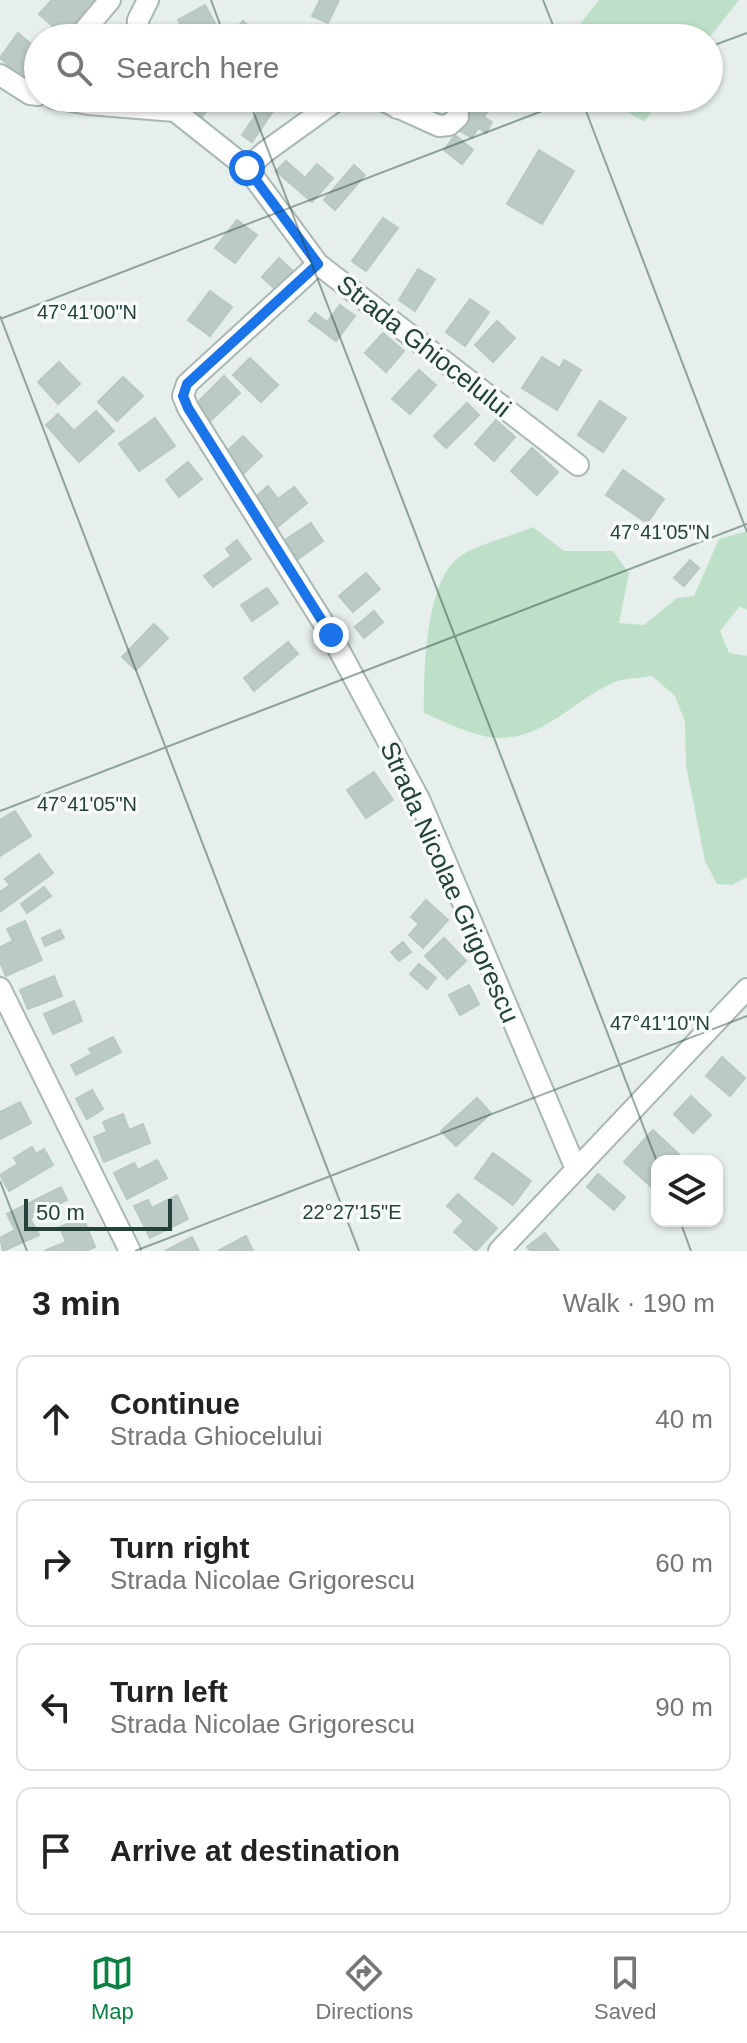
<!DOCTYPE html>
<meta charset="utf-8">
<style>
body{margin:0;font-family:Helvetica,sans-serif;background:#f6f6f6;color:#222}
.controls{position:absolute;right:24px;bottom:24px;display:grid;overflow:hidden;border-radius:16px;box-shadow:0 2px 6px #0004}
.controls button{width:72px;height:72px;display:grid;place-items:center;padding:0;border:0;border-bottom:2px solid #e0e0e0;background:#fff;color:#222;font:40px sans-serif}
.scale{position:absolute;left:24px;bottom:20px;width:148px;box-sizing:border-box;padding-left:8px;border:4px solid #24423a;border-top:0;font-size:22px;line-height:28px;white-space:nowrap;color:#24423a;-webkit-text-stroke:6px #f7fbf9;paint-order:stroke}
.stop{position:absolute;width:24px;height:24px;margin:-18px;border:6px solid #1a73e8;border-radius:50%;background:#fff}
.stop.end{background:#1a73e8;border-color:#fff;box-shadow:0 2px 8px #0008}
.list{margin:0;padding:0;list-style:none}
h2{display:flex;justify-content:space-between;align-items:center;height:104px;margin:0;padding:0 32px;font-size:34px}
h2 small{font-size:26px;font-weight:400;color:#767676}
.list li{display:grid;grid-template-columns:52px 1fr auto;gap:24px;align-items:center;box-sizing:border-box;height:128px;margin:0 16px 16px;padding:0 16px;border:2px solid #e0e0e0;border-radius:16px}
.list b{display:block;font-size:30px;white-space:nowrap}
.list p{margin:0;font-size:26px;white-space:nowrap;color:#767676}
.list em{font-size:26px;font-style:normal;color:#767676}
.icon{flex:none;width:44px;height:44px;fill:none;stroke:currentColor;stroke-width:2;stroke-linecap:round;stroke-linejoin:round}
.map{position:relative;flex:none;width:747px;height:1251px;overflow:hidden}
.search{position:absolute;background:#fff;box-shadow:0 2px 6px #0004;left:24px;right:24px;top:24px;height:88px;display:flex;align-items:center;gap:20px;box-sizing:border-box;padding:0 28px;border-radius:44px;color:#767676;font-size:30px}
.sheet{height:680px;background:#fff}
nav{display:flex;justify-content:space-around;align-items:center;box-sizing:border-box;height:112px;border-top:2px solid #e0e0e0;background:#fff;font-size:22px;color:#767676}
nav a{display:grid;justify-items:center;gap:4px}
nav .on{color:#0b8043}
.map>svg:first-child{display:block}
.green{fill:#bfe0c8}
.building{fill:#bbcac4;stroke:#b8c9c2;stroke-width:2}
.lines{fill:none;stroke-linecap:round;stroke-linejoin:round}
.street-casing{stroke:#a8b8b2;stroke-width:24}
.street{stroke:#fff;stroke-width:20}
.route{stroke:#1a73e8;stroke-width:10}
.ticks{fill:none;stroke:#24423a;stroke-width:2;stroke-opacity:0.45}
.labels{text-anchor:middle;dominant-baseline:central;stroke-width:7;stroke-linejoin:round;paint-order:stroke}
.street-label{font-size:26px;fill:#24423a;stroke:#f7fbf9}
.ticks-label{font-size:20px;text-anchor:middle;fill:#24423a;stroke:#f7fbf9;stroke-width:7;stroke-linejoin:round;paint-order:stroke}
</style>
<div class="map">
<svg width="747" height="1251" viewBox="0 0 747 1251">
<rect width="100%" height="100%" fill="#e6efeb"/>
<path class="green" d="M599,0H739L709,38H569Z
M604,98H662L644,122Z
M533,527L564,551H613L629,573L619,623L644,625L677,598L694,596L719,539L747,531V610L740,606L720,631L729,653L747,656V877L732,885L717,884L705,861L686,765L685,722L675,696L652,676C642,678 631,678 621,680C581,692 549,738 500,738C476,738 446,722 424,713C424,672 425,584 458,558C474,545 513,536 533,527Z"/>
<path class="building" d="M52,0H102L66,38L39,14Z
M320,0H339L328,23L312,16Z
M205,5L215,23L188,38L178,20Z
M243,21L262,38H227Z
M18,33L38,50V64L25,79L0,58Z
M184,98H216L202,117Z
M476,99L490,108L484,117L492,122L486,133L478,128L472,138L458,130Z
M266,100L276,107L252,142L242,135Z
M455,135L473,150L462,164L444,150Z
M539,150L574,171L542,224L507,204Z
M286,161L305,178L317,164L333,178L312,202L276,171Z
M354,165L365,175L335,210L324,200Z
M383,218L398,228L366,271L352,261Z
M237,220L257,235L235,263L215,248Z
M279,258L293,271L276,290L262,277Z
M418,269L435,279L415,311L399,300Z
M210,291L232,307L210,336L188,320Z
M470,299L489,312L465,346L446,332Z
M340,305L355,316L336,341L309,321L315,313L327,322Z
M497,321L515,338L493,362L475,345Z
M383,333L404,351L386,372L365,353Z
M542,357L560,368L564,360L581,370L557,410L522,388Z
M250,358L278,385L261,402L233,375Z
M59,362L80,384L58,404L38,382Z
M419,370L436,385L410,414L392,399Z
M224,376L240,393L210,421L195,405Z
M123,377L143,396L117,421L98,402Z
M600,401L626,418L603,452L578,435Z
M467,403L479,415L446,448L434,436Z
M96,411L114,431L79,462L46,425L58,414L74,431Z
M155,418L175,446L139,471L119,444Z
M496,420L515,437L494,461L475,444Z
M243,436L262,456L241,476L222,456Z
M532,448L558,472L537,495L511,471Z
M188,462L202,479L179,497L166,480Z
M623,470L664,499L647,523L606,495Z
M268,486L278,499L294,487L307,503L275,529L251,501Z
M311,523L323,541L298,559L285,540Z
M237,540L251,559L213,587L204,576L231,556L226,549Z
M690,560L699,568L684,586L674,578Z
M366,573L380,589L353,612L339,596Z
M267,588L278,603L252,621L241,605Z
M374,611L383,622L364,638L355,627Z
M154,624L168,638L136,670L122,657Z
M288,642L298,654L254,691L244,678Z
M374,772L393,800L366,818L347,790Z
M15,811L31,836L0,856V820Z
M39,854L53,873L1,911L0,892L10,885L5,879Z
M44,887L51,896L27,913L21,904Z
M426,900L448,920L423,948L409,935L419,924L411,917Z
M25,921L42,960L6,976L0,962V947L13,941L7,929Z
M60,930L64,938L45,946L42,938Z
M444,938L466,961L447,979L425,956Z
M403,942L411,952L399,961L391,952Z
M419,964L436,978L427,989L410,974Z
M54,976L62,996L28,1009L20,990Z
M469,985L479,1004L460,1015L449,995Z
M74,1001L82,1021L53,1034L44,1014Z
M113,1037L121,1052L76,1075L71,1065L92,1054L89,1049Z
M722,1057L745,1078L730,1096L706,1076Z
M92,1090L103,1109L87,1119L76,1099Z
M691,1096L711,1115L693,1133L674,1114Z
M477,1098L491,1113L456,1146L441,1131Z
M20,1102L31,1123L0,1139V1112Z
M123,1114L129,1130L143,1124L150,1143L104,1162L94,1137L107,1132L103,1122Z
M653,1130L686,1161H657V1192L624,1162Z
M32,1147L36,1154L44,1149L53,1165L9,1191L0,1175L18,1164L14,1158Z
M493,1153L531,1181L513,1205L475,1178Z
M157,1160L167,1178L127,1199L114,1173L134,1163L138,1170Z
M598,1174L625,1197L614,1210L587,1187Z
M61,1187L67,1200L30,1218L39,1235L3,1251L0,1238L15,1230L7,1214Z
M458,1194L497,1228L476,1251L454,1232L464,1221L447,1206Z
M177,1195L188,1219L150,1238L134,1206L148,1200L152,1208Z
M83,1217L95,1247L86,1251H44L66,1242L60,1227Z
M545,1233L559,1251H531L527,1247Z
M246,1236L253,1251H218Z
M192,1237L199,1251H165Z"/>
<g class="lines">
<defs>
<path id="street" d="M78,38L110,0
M137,38L138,20L148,0
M0,75L30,94L38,95
M54,98L88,104L175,111L247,168L318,264L578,465
M377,98L439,126L449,125L458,117L457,102L450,98
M397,108L422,98
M247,168L265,152L340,98
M318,264L187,384L183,396L188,408L331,635L419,799L576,1169
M0,988L130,1251
M499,1251L747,989"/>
</defs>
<use href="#street" class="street-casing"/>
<use href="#street" class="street"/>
</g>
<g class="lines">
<path class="route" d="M247,168L318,264L187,384L183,396L188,408L331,635"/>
</g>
<path class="ticks" d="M211,0L225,38M543,0L558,38M709,47L747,33M248,98L657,1162M581,98L747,532M0,316L359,1251M0,319L576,98M0,811L747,524M0,1181L27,1251M680,1221L691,1251M135,1251L747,1016"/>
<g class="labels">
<g class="street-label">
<text transform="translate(424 346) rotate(38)">Strada Ghiocelului</text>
<text transform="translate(450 882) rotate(66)">Strada Nicolae Grigorescu</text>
</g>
</g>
<g class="ticks-label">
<text x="87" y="319">47°41'00"N</text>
<text x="660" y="539">47°41'05"N</text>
<text x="87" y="811">47°41'05"N</text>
<text x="660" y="1030">47°41'10"N</text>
<text x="352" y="1219">22°27'15"E</text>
</g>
</svg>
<div class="controls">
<button><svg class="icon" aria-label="layers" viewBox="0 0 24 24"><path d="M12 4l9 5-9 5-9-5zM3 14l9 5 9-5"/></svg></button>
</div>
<div class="scale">50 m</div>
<div class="stop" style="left:247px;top:168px"></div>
<div class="stop end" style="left:331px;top:635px"></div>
<div class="search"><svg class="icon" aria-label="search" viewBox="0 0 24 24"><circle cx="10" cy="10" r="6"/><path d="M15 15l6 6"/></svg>Search here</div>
</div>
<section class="sheet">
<h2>3 min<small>Walk · 190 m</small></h2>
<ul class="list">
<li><svg class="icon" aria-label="ahead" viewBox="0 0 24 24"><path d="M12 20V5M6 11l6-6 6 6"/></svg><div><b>Continue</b><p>Strada Ghiocelului</p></div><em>40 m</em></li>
<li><svg class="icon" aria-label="right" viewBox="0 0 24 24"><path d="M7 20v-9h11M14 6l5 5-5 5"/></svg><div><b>Turn right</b><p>Strada Nicolae Grigorescu</p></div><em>60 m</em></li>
<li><svg class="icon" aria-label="left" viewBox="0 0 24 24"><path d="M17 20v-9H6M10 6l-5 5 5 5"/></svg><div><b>Turn left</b><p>Strada Nicolae Grigorescu</p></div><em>90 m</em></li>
<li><svg class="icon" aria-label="arrive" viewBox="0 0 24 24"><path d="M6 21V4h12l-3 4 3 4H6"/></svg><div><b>Arrive at destination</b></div></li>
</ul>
</section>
<nav>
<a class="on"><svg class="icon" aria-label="map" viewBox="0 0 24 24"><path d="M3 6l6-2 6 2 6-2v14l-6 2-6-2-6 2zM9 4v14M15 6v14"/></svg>Map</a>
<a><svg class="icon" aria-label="directions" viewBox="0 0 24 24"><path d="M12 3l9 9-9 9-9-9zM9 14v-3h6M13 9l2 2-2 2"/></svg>Directions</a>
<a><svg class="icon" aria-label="saved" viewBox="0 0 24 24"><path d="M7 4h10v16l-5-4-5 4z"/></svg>Saved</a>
</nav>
